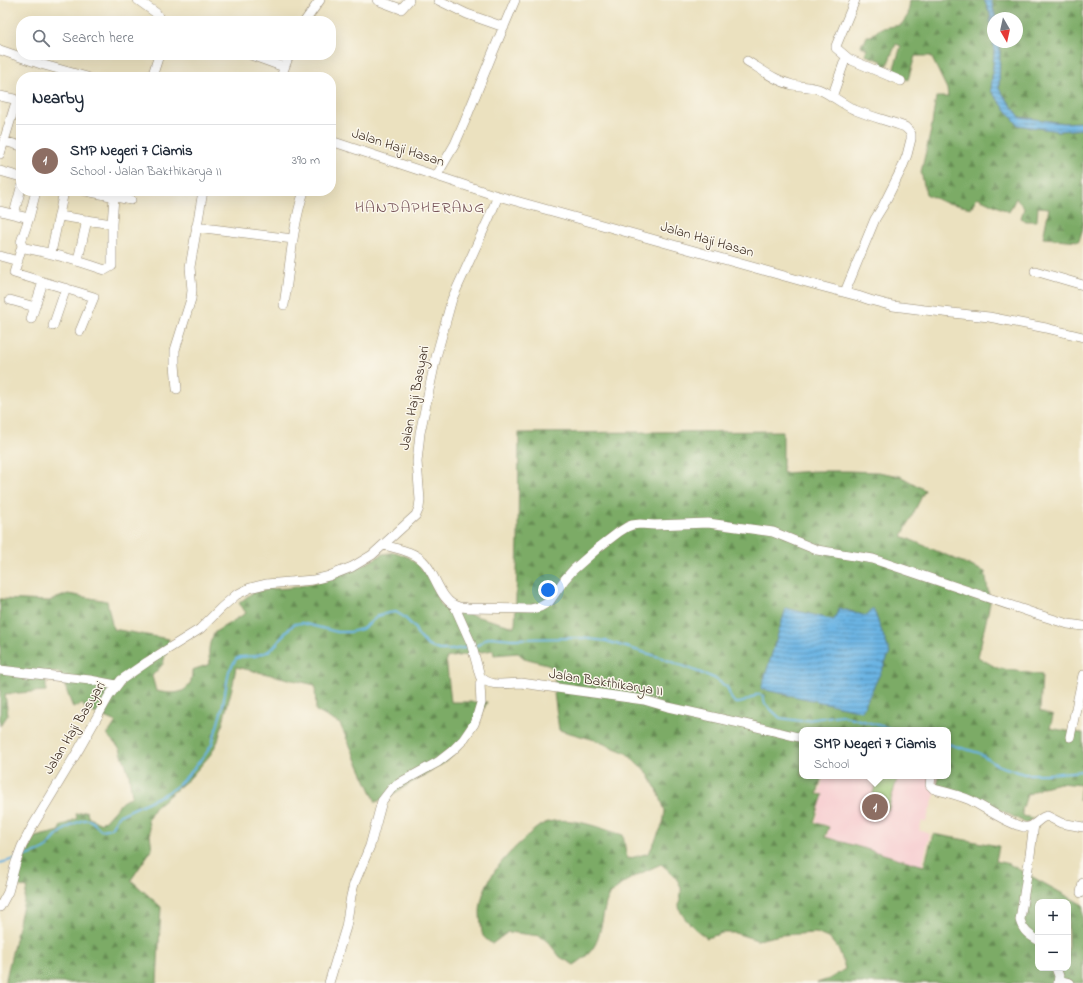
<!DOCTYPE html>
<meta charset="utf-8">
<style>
body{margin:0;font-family:"Indie Flower",sans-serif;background:#f6f6f7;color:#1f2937}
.controls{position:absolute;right:12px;bottom:12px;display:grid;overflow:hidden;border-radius:8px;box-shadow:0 4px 16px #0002}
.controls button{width:36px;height:36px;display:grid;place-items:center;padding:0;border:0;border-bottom:1px solid #e0e1e3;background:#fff;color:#1f2937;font:20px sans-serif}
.compass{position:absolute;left:987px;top:12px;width:36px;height:36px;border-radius:50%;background:#fff;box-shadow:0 4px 16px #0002;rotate:171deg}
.you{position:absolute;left:548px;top:590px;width:14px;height:14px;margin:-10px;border:3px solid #fff;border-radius:50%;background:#1a73e8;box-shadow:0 0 0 6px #1a73e833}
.badge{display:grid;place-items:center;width:26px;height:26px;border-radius:50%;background:#c8321e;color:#fff;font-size:13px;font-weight:700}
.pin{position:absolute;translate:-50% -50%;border:2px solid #fff;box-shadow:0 1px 4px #0006}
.popup{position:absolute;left:799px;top:727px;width:152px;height:52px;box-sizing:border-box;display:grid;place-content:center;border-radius:8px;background:#fff;filter:drop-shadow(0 1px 3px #0005);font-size:13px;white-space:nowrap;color:#747a83}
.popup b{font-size:15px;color:#1f2937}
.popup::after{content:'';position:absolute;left:50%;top:100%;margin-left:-8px;border:8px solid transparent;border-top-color:#fff}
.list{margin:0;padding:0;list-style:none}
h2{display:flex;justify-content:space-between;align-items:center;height:52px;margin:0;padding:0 16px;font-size:17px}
h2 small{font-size:13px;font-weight:400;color:#747a83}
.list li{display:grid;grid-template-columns:26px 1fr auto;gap:12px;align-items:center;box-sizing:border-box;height:72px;padding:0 16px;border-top:1px solid #e0e1e3}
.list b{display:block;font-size:15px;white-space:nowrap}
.list p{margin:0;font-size:13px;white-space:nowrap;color:#747a83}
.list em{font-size:13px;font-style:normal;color:#747a83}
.icon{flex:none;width:22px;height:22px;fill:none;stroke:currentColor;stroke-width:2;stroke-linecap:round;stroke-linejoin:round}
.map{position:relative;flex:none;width:1083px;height:983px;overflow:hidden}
.search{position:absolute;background:#fff;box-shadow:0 4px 16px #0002;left:16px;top:16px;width:320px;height:44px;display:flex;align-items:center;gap:10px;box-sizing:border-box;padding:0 14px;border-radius:16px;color:#747a83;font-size:15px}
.panel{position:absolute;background:#fff;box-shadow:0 4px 16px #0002;left:16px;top:72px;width:320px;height:124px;border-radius:16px}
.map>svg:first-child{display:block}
.built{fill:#f7cfd1}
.forest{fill:url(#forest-firs);stroke:#5b6a42;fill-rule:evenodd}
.park{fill:#9ac674;stroke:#6a7849}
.water{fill:url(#water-rules);stroke:#536f80}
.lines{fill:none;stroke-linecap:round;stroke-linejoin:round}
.stream{stroke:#6bb4e3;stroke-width:2}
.minor-casing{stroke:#93866e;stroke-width:10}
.minor{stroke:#fff;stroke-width:9}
.labels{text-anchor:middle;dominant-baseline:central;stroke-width:3;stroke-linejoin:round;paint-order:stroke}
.street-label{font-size:14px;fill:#3b2a1e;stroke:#fbf7ec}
.quarter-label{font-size:16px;letter-spacing:1px;fill:#775459;stroke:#fbf7ec}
</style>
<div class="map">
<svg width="1083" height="983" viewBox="0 0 1083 983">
<defs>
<pattern id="forest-firs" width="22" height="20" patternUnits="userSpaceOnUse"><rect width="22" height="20" fill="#7bab66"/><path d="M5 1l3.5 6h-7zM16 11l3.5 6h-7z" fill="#668b53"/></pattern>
<pattern id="water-rules" width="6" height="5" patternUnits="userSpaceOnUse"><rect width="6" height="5" fill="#6bb4e3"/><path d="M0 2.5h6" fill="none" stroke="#5993b7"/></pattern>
</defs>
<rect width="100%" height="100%" fill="#fbf7ec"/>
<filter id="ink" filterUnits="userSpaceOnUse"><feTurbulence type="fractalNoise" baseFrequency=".025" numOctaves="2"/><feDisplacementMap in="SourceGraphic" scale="8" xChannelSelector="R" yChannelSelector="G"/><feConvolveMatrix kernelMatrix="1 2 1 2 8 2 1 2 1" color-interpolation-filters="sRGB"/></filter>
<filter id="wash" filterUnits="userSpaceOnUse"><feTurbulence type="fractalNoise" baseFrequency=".012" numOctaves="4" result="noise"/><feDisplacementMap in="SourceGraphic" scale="16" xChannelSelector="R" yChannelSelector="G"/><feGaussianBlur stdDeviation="0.9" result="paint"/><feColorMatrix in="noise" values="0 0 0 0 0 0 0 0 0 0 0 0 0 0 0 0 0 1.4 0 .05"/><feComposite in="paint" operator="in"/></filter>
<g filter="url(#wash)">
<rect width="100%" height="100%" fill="#ebe1bf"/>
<path class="built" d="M824,776H938L935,794L926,822L922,821L919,830L930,834L922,865L827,837L829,826L816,822L823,794L819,793Z"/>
<path class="forest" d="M910,0H984L985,2L990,14L994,52L991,91L1018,125L1058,131L1083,129V228L1079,241L1043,238L1049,208L1038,207L1037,221H1026L1021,218L1024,208L1016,198L1009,212L977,197L971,208L943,202L926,194L921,172L931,130L936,97H948L947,89L931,56H915L908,80L892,74L901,46L896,44L885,70L879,68L882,61L865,55L867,49L861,46L862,42L864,43L867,36H871L881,28L901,25L908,15Z
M991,0H1083V122L1064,123L1020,117L999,89L1000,53L999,42H1017V18H996Z
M783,431V473L815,471H847L878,472L900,476L925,490L902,536L985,572L990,603L978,657L997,668L1042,675L1040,711L1053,716L1050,728L1072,732L1083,733V801L1079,800L1081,785L1060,783L1043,787L1027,795L1022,810L1023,816L1034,818L1026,823L978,799L937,787L939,776H948V730H802V776H822L817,794L823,795L814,822L829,827L825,837L924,866L933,834L999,846L996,861L1009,864L1083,905V983H817L829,979L845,969L843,961L838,949L830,939L816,933L781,935L757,940L735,933H722L707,938C698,932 680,917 679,906C679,900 683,890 680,885C676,876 668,870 661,864C644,872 623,880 611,894C605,901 605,909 603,917C598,942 596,951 574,965L560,957L548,942L540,936L508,932L492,944C490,942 485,939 483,936C482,933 481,928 481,924C475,891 498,863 521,842C528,835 538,825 548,822C573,816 599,828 623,835L627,859L649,853L663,824L665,811L659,794L647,772L626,753L595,740L559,730L554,693L555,671L547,664L524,658L518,653L494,655L493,650L446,658L451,702H487L478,720L466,741L447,761L388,797L376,802L340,724L316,711L315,685L236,667L233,684L218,741L211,754L190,778L154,808L148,819L152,849L131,880L161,907L157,983H5L27,888L13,884L35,837L60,831V827L77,818L76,814L86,811L89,818L92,819L99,823L105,821L122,802L132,796L129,774L120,749L107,735L116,722L85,709L83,704L73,708L60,673L46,672V691L5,694L8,715L0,726V599L49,601L68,594L107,601L113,629L169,639L163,664L152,676L156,691C166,693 182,696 189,685C192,681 192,674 192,670L210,664C208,651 208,644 215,632L246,613L239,603L252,593L268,589L290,588L323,581L360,567L383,554L395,552L410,558L429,576L442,607L515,627L518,540L519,433ZM840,608L866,616L873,609L862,711ZM1038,902H1068V968H1038Z"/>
<path class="park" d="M878,776H888L897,779L888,810L870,804Z"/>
<path class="water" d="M984,0H991L996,18H993V42H999L1000,53L999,89L1020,117L1064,123L1083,122V129L1058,131L1018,125L991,91L994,52L990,14L985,2Z
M786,608L834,620L839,608L866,616L873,608L890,653L862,711L761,689Z"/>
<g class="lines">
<path class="stream" d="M474,646L478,645L486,639L491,637L512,639L581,638L606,641L659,657L714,678L727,687L731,698L735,703C744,704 750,698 758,694L763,696L765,704L780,718L801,721L841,715L896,730
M948,744L979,753L997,765L1024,774H1048L1083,771
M21,857C29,855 38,853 45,849C50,845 53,839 58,835C63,830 81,818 89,820C93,821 97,827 101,830L111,828L118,816L167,793L178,785L189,774L205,755L212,744L222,709L229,671L236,659L240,657L255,656L267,652L274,647L287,631L294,624L302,623L337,632H350L362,629L378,616L388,613L396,612L404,617L414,627L418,635L428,646L439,650H450L470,647
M0,863L15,859"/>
</g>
</g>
<g filter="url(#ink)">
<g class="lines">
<defs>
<path id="minor" d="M138,0L156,13L161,21
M377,0L401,9L403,7L409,0
M438,0L467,14L504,27
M855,0L836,46V48L849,59L901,81
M305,21L320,0
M0,50L44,65L87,77
M251,55L284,67
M747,61C762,70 776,81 793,85C802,87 810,86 818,89C831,94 842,104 855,110C872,117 889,121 905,127L909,131L911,134V139L907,155L902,168L883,206L875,219L845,292
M152,77L159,55
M281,77L289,55
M0,96L14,99L16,102L0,154
M832,97L846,57
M4,141L21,146
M331,141L491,194L820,286L858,296L870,300L893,306L925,310L989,317L1046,328L1083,337
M0,171L21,177
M437,175L455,144L465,121L491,57L515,0
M36,191L29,218L21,242L22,246L25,248C52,253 79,261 105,270L112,266V224L114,197
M86,191L131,200
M0,211L29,218
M14,214L21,188
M59,216L112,224
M196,227L293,239
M22,246L14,273L94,297L80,331
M51,253L64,191
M0,256L18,261
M78,260L87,220
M1035,271L1083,285
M10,300L35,307
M284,305C290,267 292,228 304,191
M31,319L43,282
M53,326L66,288
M177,389L175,364V350L191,299L192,290L190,267L203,191
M384,545C397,549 413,551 423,561C436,573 440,603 459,607C462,607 465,607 468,608L531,609L540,607L549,602L565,579L573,570L598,548L619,532L627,527L632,525L640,524L654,525L708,523L773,532L817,550L873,559L1036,614L1068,624L1083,626
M454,605L471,643L480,676C489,688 508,683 521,683L644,700L668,707L753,726L802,738
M0,670L90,680L116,685
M1070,737L1083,675
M931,776L930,785L934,789C946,792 959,795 970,800C982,806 1016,829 1028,827C1036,826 1039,817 1047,816L1061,823L1083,827
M1034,824L1030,855L1020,920C1023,931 1029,935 1038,940
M1081,893L1083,883
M0,907L8,892L16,862L22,846L32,827L79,749L109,696L121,680L147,662L200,629L221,608L236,595L250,588L266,584L313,580L329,576L352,567L372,555L416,515L419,508L420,500L417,462L420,433L436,357L452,299L489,218L498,196
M1056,968L1059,976L1058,983
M1059,980L1070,983
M329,983L346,927L351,896L354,884L370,846L382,801L392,788L403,781L438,762L452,751L463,740L474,724L478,713L481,703L480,684L482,679"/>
</defs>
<use href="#minor" class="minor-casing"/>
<use href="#minor" class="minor"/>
</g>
</g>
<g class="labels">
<g class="street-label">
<text transform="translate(398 148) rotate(18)">Jalan Haji Hasan</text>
<text transform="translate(707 240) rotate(16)">Jalan Haji Hasan</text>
<text transform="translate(415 398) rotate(-79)">Jalan Haji Basyari</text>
<text transform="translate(606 683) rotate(9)">Jalan Bakthikarya II</text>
<text transform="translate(75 728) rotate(-59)">Jalan Haji Basyari</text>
</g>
<g class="quarter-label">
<text x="420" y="208">HANDAPHERANG</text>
</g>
</g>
</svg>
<div class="controls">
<button>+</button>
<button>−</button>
</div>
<svg class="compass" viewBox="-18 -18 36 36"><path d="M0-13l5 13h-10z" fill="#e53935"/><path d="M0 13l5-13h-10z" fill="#747a83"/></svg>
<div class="you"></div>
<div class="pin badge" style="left:875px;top:807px;background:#8d6e63">1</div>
<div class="popup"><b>SMP Negeri 7 Ciamis</b>School</div>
<div class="search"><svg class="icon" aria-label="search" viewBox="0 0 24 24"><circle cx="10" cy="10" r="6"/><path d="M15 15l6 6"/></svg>Search here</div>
<section class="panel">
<h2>Nearby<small></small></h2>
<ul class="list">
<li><span class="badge" style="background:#8d6e63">1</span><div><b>SMP Negeri 7 Ciamis</b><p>School · Jalan Bakthikarya II</p></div><em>390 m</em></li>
</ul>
</section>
</div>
